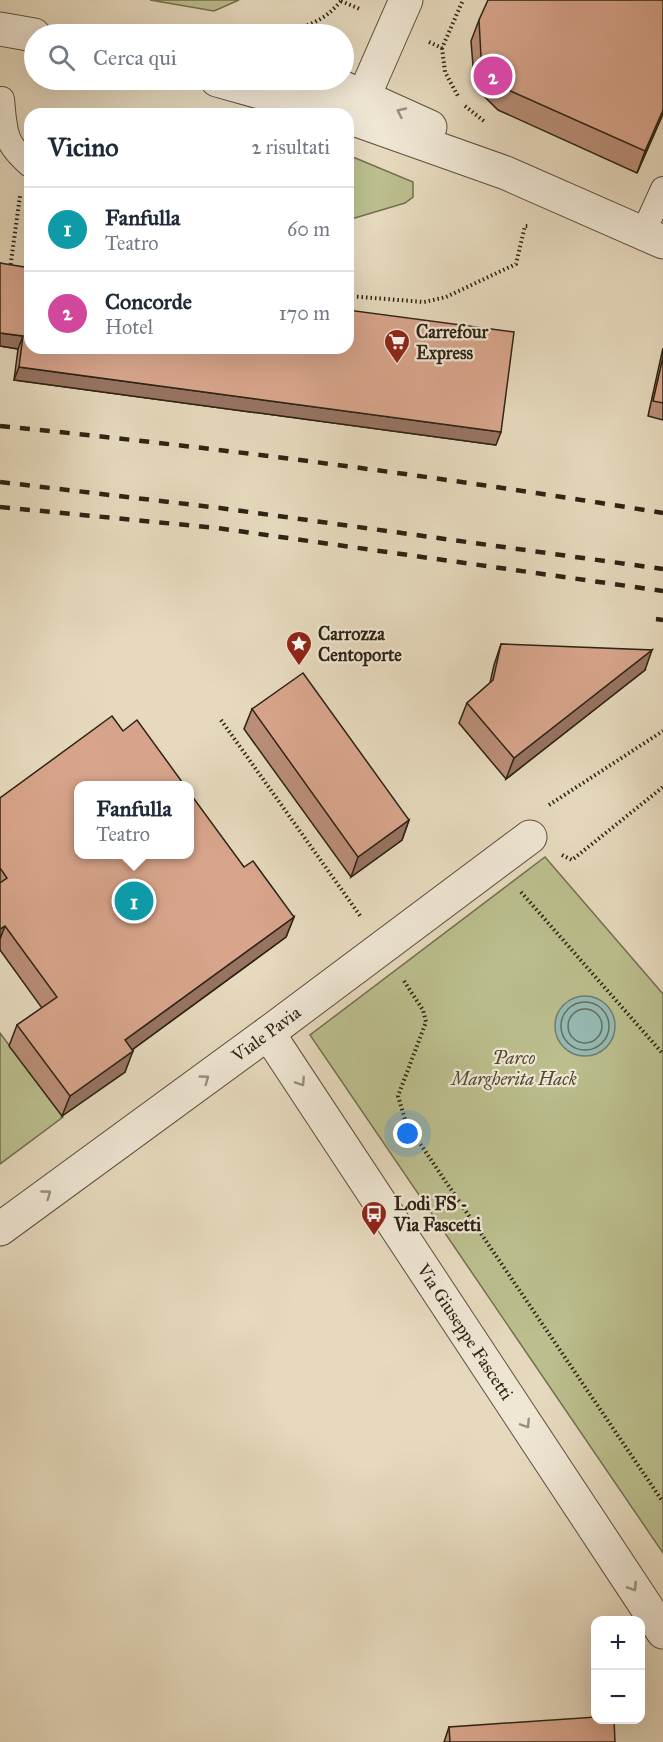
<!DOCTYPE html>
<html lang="it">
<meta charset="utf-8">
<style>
body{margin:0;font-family:"IM FELL Great Primer",serif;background:#f2f2f3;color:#1f2937}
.controls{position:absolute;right:18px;bottom:18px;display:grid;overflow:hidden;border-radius:12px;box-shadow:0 6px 24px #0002}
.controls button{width:54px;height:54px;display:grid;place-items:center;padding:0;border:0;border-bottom:2px solid #e0e1e3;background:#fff;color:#1f2937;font:30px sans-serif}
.you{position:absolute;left:408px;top:1134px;width:21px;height:21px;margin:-15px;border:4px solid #fff;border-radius:50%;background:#1a73e8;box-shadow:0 0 0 9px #1a73e833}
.badge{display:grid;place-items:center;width:39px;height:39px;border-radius:50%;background:#7c3aed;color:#fff;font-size:20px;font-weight:700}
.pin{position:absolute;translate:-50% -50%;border:3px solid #fff;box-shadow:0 2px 6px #0006}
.popup{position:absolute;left:74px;top:781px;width:120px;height:78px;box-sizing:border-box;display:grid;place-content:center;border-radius:12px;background:#fff;filter:drop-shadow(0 2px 4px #0005);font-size:20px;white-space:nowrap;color:#747a83}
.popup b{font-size:22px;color:#1f2937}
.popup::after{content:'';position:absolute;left:50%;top:100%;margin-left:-12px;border:12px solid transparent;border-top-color:#fff}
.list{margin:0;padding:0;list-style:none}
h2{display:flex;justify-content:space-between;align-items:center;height:78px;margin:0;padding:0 24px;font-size:26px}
h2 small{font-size:20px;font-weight:400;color:#747a83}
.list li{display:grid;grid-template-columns:39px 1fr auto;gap:18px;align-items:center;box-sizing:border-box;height:84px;padding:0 24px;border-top:2px solid #e0e1e3}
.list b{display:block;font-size:22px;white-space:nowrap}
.list p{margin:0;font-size:20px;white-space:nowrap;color:#747a83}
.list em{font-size:20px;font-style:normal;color:#747a83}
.icon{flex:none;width:33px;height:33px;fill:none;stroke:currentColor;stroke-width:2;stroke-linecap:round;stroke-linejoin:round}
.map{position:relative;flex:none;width:663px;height:1742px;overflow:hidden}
.search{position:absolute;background:#fff;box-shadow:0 6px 24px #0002;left:24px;top:24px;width:330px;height:66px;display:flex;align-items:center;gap:15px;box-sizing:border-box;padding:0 21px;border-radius:33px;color:#747a83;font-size:22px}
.panel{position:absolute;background:#fff;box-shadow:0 6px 24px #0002;left:24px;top:108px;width:330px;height:246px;border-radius:18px}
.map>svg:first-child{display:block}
.green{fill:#bbbe8d;stroke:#747050;stroke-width:1.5}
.water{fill:#96bab3;stroke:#6c7e73;stroke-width:1.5}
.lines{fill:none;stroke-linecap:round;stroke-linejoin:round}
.shore{stroke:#626e64;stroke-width:1.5}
.lane-casing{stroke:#5b503e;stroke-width:26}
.street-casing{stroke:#5b503e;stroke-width:35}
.path{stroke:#2d2314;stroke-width:4;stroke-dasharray:1.5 3;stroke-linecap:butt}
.lane{stroke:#efe6d4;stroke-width:24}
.street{stroke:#efe6d4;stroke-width:33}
.rail{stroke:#2d2314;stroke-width:4.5;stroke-dasharray:10 10;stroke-linecap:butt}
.wall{fill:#ba8e78;stroke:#2d2314;stroke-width:1.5}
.shaded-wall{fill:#977462;stroke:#2d2314;stroke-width:1.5}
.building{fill:#d8a58c;stroke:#2d2314;stroke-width:1.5}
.oneway{stroke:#988e7e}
.labels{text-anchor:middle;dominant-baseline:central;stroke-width:4.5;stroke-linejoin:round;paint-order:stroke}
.poi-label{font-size:18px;font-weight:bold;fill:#2d2314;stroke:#efe6d4;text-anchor:start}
.street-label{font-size:18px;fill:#2d2314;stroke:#efe6d4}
.park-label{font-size:18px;font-style:italic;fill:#504a32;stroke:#efe6d4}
</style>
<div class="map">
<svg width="663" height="1742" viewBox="0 0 663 1742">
<rect width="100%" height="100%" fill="#e6d9bd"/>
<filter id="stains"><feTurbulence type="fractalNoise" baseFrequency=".00333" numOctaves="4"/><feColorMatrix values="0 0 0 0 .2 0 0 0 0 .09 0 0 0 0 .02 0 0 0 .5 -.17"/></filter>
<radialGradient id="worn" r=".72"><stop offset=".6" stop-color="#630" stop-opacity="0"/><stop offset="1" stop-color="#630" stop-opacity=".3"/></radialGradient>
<path class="green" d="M150,0H239L214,11Z
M348,155L413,182V197L405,203L348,220Z
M545,857L663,994V1553L310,1035Z
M0,1033L63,1117L0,1164Z"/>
<path class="water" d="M555 1026a30 30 0 1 1 60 0a30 30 0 1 1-60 0Z"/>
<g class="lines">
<path class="shore" d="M561 1026a24 24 0 1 1 48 0a24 24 0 1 1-48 0Z
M568 1026a17 17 0 1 1 34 0a17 17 0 1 1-34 0Z"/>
<defs>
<path id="lane" d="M0,101L2,99C5,132 4,143 30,165
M643,233L663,189"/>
<g id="street">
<path d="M0,29L34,35"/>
<path d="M217,80L338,114"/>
<path d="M326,80L430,127"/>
<path d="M356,114L406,0"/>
<path d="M348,117L506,173L663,242"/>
<path id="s1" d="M268,1033L663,1632"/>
<path id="s2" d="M0,1229L268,1033L530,837"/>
</g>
</defs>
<use href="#lane" class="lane-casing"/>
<use href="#street" class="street-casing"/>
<path class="path" d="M341,1L360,9
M283,34V32C308,27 325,20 341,1
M429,42L442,48L463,0
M442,48L445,72L459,98
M465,106L485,122
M10,269L20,196
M348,296L424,302L446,297L516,264L525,226H528
M221,720L361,917
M549,805L663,731
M562,855L572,860L663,787
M521,892L663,1054
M404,981L423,1010L426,1022L398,1096L406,1123L663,1502"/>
<use href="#lane" class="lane"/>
<use href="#street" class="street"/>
<path class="rail" d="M0,426C222,448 443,477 663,513
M0,482L220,508L663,569
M0,507L217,528L663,591
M656,619L663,620"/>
</g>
<path class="wall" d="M479,20L663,114L637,173L498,110L479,91L474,78L471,41Z
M0,263L496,445L14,380L18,349L0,346Z
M663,348V420L648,416Z
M501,644L645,670L506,779L459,723L467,703L490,683L494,665Z
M252,709L409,820L402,840L351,877L244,729Z
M123,731L244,867L294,917L286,937L132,1050L125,1072L62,1116L9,1046L17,1025L42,1008L0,950V798Z
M449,1727L615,1742H444Z"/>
<path class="shaded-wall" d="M663,110V114L637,173L645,151Z
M0,333L23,336L18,349L0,346Z
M19,367L501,432L496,445L14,380Z
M652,650L645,670L506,779L514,758Z
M409,820L402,840L351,877L358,857Z
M294,917L286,937L118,1060L125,1040Z
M5,926L0,939V929Z
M133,1051L125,1072L62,1116L70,1096Z"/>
<path class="building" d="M488,0H663V110L645,151L506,89L487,69L481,57L479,20Z
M0,263L30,268V348H348V310L514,332L501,432L19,367L23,336L0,333Z
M663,357V403L653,401Z
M501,644L652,650L514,758L467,703L493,680Z
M303,673L409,820L358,857L252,709Z
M112,716L123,731L137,720L185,786H78V855H189V792L244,867L253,861L294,917L125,1040L133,1051L70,1096L17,1025L57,997L5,926L0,929V883L7,878L0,868V798Z
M596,1717V1719H614L615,1742H450L449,1727Z"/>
<defs><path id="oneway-chevron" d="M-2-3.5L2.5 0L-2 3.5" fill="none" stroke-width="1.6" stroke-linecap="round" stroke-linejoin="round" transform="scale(1.5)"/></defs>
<g class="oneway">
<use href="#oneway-chevron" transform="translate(401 112) rotate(-155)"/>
<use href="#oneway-chevron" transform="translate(205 1079) rotate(-36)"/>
<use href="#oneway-chevron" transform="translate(301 1082) rotate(57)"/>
<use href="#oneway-chevron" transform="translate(47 1194) rotate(-36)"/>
<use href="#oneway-chevron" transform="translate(526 1424) rotate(57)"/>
<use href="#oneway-chevron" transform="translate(633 1587) rotate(57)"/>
</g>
<defs>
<symbol id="supermarket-pin" viewBox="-11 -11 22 30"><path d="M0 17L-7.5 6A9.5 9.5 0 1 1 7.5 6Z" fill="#8f2418" stroke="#efe6d4"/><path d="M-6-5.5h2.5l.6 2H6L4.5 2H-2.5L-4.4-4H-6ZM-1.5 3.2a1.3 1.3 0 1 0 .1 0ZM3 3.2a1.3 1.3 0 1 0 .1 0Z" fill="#fff"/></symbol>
<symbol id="sight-pin" viewBox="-11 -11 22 30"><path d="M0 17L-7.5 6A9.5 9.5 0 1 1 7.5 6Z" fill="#8f2418" stroke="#efe6d4"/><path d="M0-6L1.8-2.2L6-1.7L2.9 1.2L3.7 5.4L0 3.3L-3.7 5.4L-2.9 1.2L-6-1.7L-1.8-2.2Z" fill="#fff"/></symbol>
<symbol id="bus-pin" viewBox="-11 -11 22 30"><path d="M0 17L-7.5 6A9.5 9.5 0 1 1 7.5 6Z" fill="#8f2418" stroke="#efe6d4"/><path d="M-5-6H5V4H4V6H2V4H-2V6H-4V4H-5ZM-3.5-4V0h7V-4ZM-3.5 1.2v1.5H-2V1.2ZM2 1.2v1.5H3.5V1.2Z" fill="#fff"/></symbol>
</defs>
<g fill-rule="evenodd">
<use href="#supermarket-pin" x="382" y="327" width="30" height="40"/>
<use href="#sight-pin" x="284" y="629" width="30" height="40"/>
<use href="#bus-pin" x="359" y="1199" width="30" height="40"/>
</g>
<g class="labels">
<g class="poi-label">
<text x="416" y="332">Carrefour<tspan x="416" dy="21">Express</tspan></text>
<text x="318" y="634">Carrozza<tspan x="318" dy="21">Centoporte</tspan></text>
<text x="394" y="1204">Lodi FS -<tspan x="394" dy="21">Via Fascetti</tspan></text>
</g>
<g class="street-label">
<text stroke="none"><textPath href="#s2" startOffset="330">Viale Pavia</textPath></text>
<text stroke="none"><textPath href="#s1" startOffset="358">Via Giuseppe Fascetti</textPath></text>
</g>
<g class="park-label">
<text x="514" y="1058">Parco<tspan x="514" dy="21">Margherita Hack</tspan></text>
</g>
</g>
<rect width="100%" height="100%" filter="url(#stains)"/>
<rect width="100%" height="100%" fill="url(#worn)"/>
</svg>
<div class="controls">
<button>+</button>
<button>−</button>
</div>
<div class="you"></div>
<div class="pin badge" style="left:134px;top:901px;background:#0f9aa8">1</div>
<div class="popup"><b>Fanfulla</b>Teatro</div>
<div class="pin badge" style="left:493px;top:76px;background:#d1479c">2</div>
<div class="search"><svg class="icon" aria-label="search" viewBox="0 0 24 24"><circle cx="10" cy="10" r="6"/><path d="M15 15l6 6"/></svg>Cerca qui</div>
<section class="panel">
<h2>Vicino<small>2 risultati</small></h2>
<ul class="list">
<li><span class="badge" style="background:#0f9aa8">1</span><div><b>Fanfulla</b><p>Teatro</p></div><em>60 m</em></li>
<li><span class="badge" style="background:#d1479c">2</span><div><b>Concorde</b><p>Hotel</p></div><em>170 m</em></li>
</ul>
</section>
</div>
